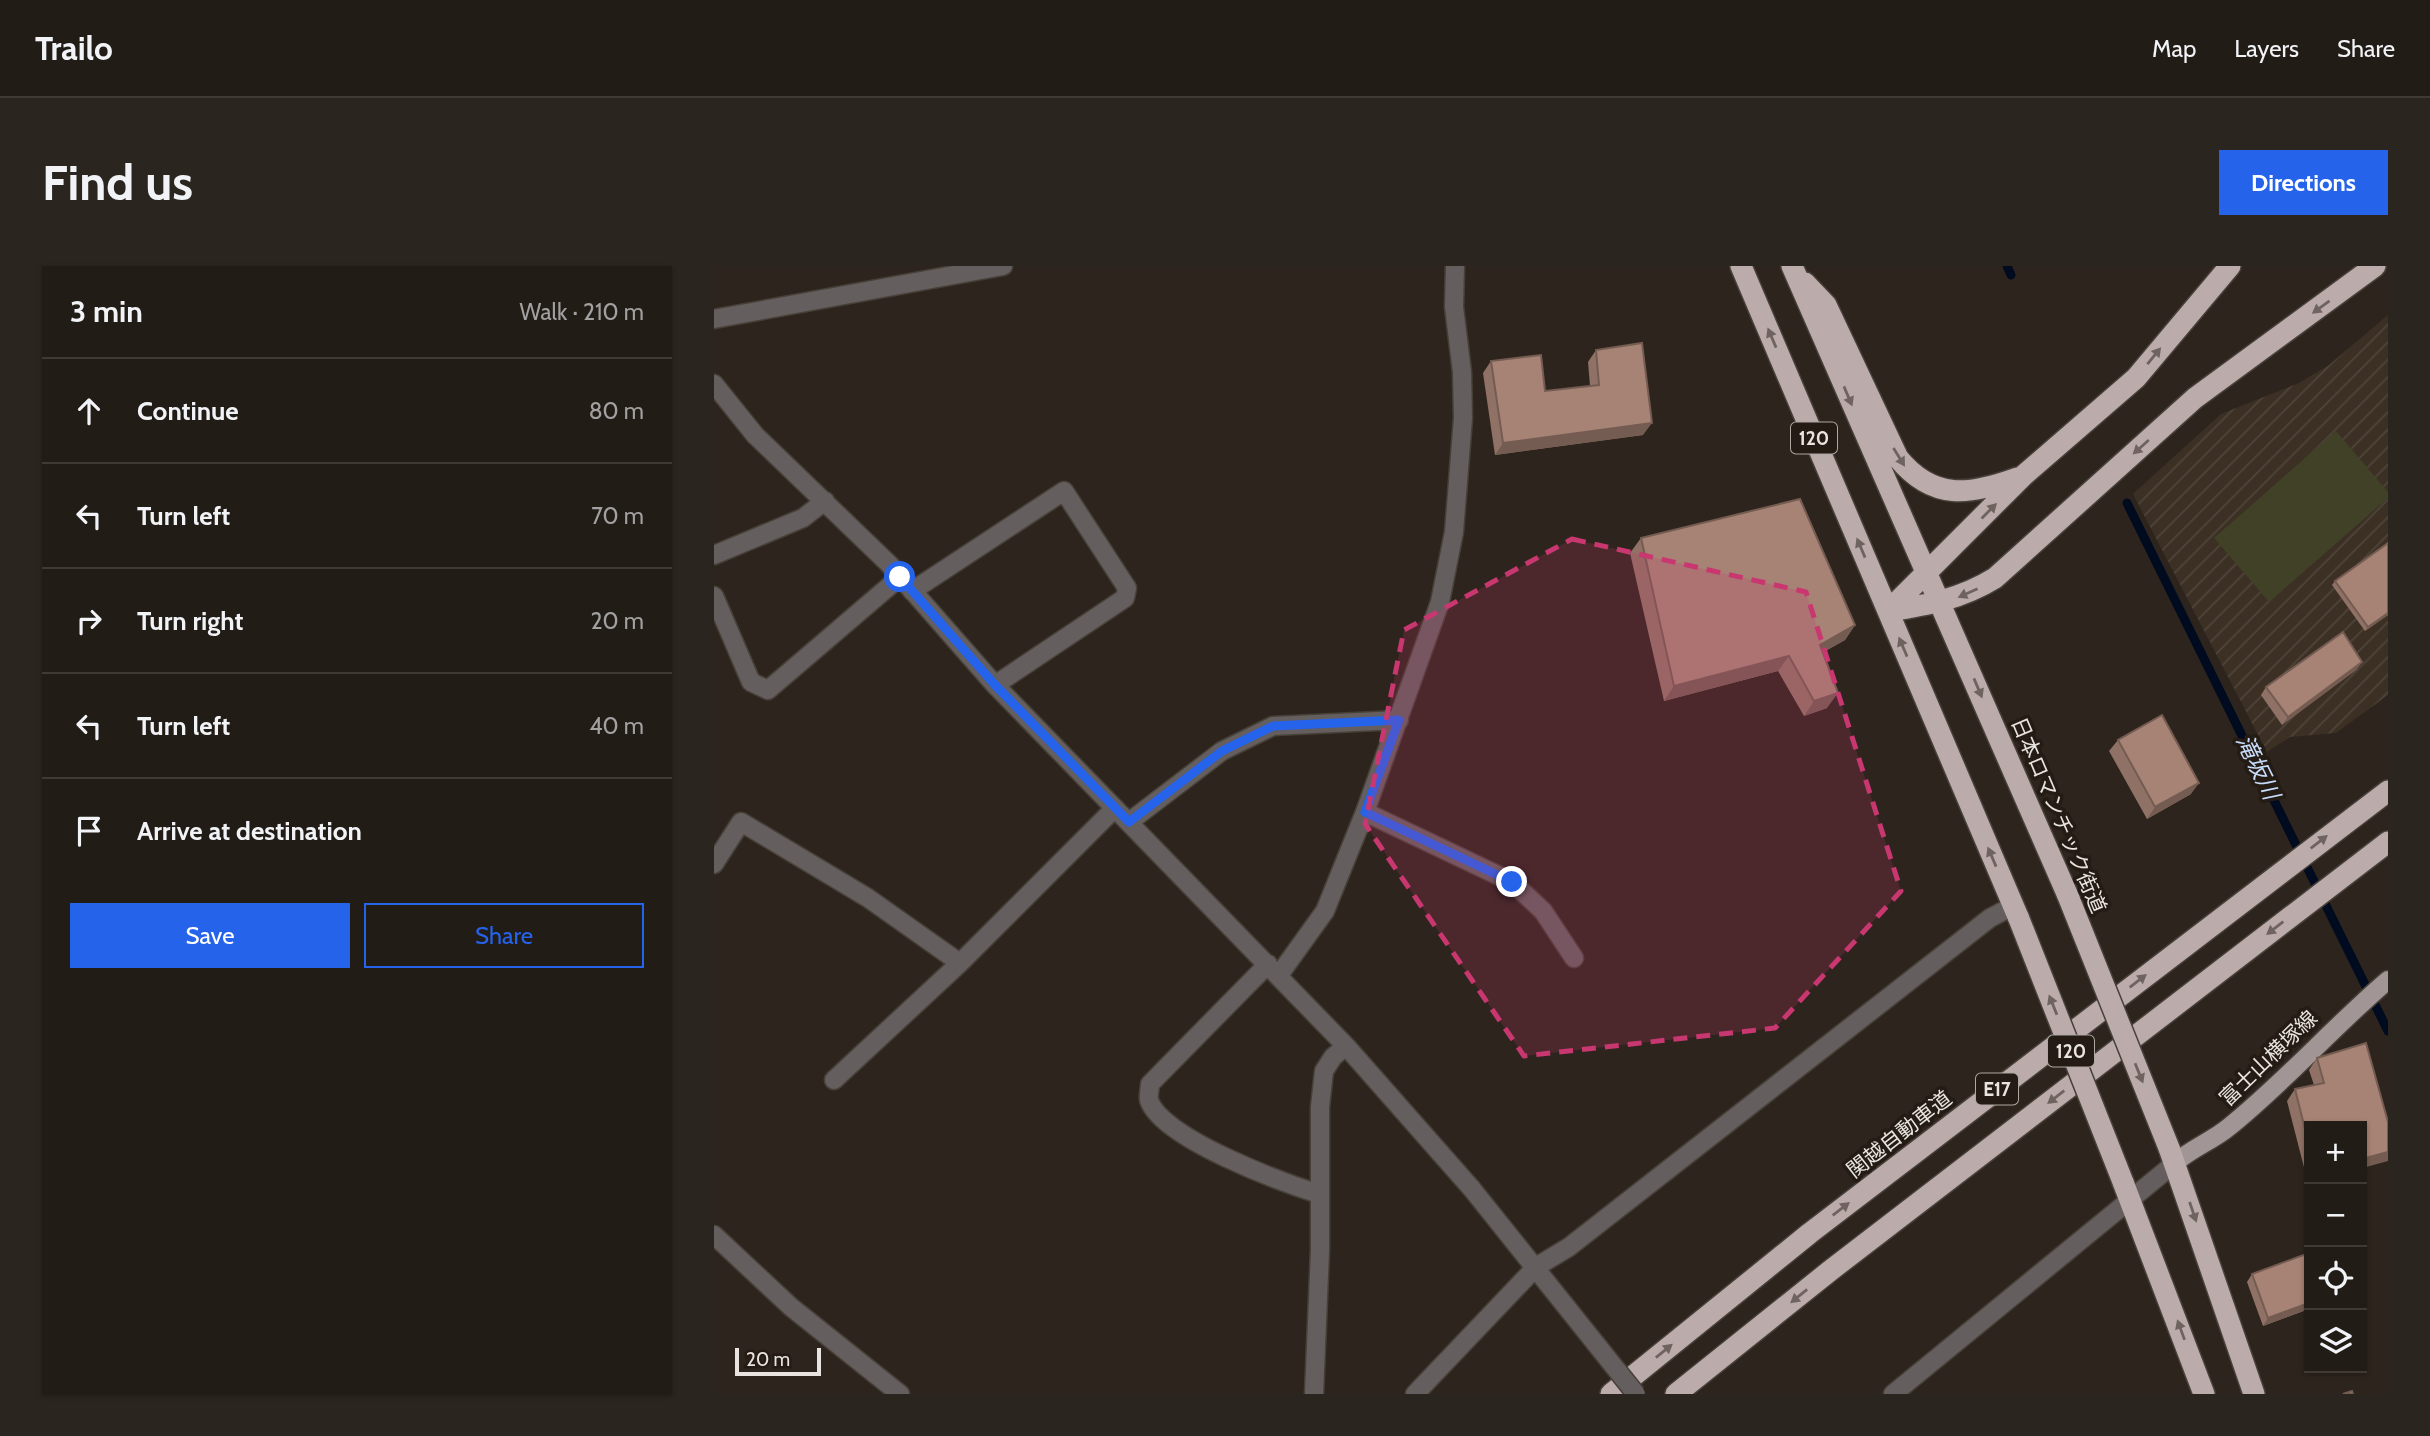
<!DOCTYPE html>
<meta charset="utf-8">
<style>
body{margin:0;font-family:Cabin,"Noto Sans JP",sans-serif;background:#2a251f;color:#f1f3f6}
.controls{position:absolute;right:21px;bottom:21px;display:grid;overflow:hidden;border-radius:0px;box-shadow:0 2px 5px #0004}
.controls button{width:63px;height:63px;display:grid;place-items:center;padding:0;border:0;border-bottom:2px solid #3f3a35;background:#221c16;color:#f1f3f6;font:35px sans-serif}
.scale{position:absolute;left:21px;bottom:18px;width:86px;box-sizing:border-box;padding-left:7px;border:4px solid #e9e4df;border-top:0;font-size:19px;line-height:24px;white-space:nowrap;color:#e9e4df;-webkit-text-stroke:5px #231b14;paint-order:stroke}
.stop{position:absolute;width:21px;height:21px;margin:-16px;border:5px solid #2563eb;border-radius:50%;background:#fff}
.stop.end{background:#2563eb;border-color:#fff;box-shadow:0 2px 7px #0008}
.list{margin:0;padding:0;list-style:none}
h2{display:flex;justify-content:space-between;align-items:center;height:91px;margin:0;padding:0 28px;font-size:30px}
h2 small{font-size:23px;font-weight:400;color:#a2a1a1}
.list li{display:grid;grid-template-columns:46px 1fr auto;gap:21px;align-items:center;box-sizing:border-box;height:105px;padding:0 28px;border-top:2px solid #3f3a35}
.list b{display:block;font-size:26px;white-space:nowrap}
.list em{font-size:23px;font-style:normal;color:#a2a1a1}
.actions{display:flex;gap:14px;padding:21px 28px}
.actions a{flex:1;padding:16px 0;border:2px solid #2563eb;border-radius:0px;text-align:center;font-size:24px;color:#2563eb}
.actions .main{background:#2563eb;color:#fff}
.icon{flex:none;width:38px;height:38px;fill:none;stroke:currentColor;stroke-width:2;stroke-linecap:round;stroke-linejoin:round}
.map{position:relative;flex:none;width:1674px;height:1128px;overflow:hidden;border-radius:0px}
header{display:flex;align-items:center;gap:42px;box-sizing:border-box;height:98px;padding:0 35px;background:#221c16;border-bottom:2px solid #3f3a35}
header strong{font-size:33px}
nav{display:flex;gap:38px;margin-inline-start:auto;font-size:24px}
.intro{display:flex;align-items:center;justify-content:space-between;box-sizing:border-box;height:168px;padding:0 42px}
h1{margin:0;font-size:49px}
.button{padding:18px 32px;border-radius:0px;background:#2563eb;color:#fff;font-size:24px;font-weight:700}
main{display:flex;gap:42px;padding:0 42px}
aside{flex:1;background:#221c16;border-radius:0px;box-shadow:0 2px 5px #0004}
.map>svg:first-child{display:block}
.industrial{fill:url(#industrial-furrows)}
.garden{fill:#404127}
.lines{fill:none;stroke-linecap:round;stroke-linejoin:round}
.stream{stroke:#010b20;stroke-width:9}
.minor-casing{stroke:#474038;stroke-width:21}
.major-casing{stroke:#474038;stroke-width:21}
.highway-casing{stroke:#474038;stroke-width:24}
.minor{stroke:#645e5e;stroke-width:18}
.major{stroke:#a29595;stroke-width:18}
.highway{stroke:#bbabab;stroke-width:21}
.minor-bridge-casing{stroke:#474038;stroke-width:21;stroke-linecap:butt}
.highway-bridge-casing{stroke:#474038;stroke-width:24;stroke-linecap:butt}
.minor-bridge{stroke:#645e5e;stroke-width:18}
.highway-bridge{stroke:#bbabab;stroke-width:21}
.wall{fill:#907165}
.shaded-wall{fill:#755c52}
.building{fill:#a78375;stroke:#755c52;stroke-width:2}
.oneway{fill:#6f6360}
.route{stroke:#2563eb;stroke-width:9}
.marked{fill:#c8376f;fill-opacity:0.2;stroke:#c8376f;stroke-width:5;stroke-dasharray:14 9;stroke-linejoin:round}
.labels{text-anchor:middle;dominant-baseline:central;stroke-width:7;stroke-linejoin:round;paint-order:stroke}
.shield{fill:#231b14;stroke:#aea8a2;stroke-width:2}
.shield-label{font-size:19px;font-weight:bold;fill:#e9e4df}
.street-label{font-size:21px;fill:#e9e4df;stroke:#231b14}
.water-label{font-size:23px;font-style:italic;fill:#c8ddfb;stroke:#231b14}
</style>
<header>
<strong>Trailo</strong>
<nav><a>Map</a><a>Layers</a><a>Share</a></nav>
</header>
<div class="intro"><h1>Find us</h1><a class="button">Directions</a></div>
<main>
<aside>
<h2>3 min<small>Walk · 210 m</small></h2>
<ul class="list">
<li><svg class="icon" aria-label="ahead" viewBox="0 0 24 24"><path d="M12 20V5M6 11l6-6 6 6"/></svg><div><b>Continue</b></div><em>80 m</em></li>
<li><svg class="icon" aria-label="left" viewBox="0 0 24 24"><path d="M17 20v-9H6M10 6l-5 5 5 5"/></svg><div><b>Turn left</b></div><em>70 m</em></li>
<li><svg class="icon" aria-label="right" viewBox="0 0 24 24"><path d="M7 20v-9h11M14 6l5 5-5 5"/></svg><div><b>Turn right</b></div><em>20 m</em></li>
<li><svg class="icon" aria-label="left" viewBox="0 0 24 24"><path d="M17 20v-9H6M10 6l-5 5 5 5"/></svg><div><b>Turn left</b></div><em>40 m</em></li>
<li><svg class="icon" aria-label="arrive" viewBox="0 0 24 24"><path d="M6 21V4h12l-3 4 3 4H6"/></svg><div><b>Arrive at destination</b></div></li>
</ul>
<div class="actions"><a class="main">Save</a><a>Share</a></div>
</aside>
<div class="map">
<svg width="1674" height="1128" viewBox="0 0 1674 1128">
<defs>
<pattern id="industrial-furrows" width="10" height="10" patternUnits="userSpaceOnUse" patternTransform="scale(1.75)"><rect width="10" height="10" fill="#3c3024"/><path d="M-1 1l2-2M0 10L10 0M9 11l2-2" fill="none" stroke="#4f4439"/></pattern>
</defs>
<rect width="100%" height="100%" fill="#2d251d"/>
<path class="industrial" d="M1674,49V429L1622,467L1576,471L1553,486L1419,228L1507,148L1585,117L1615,99Z"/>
<path class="garden" d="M1622,165L1674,226V232L1555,336L1500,272Z"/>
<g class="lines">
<path class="stream" d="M1293,0L1297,9
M1413,237L1674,765"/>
<defs>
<path id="minor" d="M0,53L289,0
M0,118L41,169L175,298L281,419L632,780L758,923L834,1018
M0,289L89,252L111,235
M198,325L350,225L413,322L411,332L281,419
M0,330L37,416L54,424L186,311
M651,546L798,616L829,645L860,692
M415,556L508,485L559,460L685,454
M0,598L27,556L154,632L246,697
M554,698L436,818C436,823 434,829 435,834C447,872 567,916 605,928
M565,709L611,645L651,546L726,336L740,266L749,152L748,106L740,41L741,0
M120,814L246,697L401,542
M0,969L77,1041L186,1128
M600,1128L606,984V841L610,805L619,791L632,780
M701,1128L822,1001L855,981L1276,652L1299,640
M1179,1128L1461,897"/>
<path id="major" d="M1461,897C1478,882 1498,875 1515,861C1571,816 1619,761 1674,714"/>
<path id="highway" d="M1027,0L1305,653
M1078,0L1354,630
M1091,17L1112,39L1184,192C1219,235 1256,229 1303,212
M1174,345C1214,339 1247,333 1281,312L1481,132L1661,0
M1174,345L1310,209L1422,112L1516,0
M1455,882L1540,1128
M1409,916L1490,1128
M897,1128L1096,967L1674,525
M962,1128L1117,1004L1674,576"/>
</defs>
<use href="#minor" class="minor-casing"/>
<use href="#major" class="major-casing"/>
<use href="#highway" class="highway-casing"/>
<use href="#minor" class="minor"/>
<use href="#major" class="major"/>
<use href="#highway" class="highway"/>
<defs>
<path id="minor-bridge" d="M834,1018L922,1128"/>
<path id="highway-bridge" d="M1354,630L1455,882
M1305,653L1409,916"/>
</defs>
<use href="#minor-bridge" class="minor-bridge-casing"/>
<use href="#highway-bridge" class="highway-bridge-casing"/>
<use href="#minor-bridge" class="minor-bridge"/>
<use href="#highway-bridge" class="highway-bridge"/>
</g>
<path class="wall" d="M882,84L929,169L781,189L769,107L777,95L831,125L876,120L874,96Z
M927,272L1141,359L1131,374L1108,387L1113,442L1090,450L1064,405L950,435L916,287Z
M1621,315L1674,349L1651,365L1618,319Z
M1648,396L1642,404L1568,459L1547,429L1552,421Z
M1404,474L1477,528L1433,553L1395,485Z
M1603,792L1674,856V894L1648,902V860H1595V917H1594L1573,835L1581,823L1600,819L1595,804Z
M1595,987V1043L1549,1060L1533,1016L1538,1008Z"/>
<path class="shaded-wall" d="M938,157L929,169L781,189L789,177Z
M1674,347V349L1651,365L1654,361Z
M1141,359L1131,374L1095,394L1106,379Z
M1075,390L1064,405L950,435L960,420Z
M1648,396L1642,404L1568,459L1574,451Z
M1124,427L1113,442L1090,450L1100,435Z
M1485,517L1477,528L1433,553L1441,541Z
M1674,886V895L1648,902V893Z
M1595,1037V1043L1549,1060L1554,1052Z"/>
<path class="building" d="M928,77L938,157L789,177L777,95L827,89L831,125L885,119L882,84Z
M1086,233L1141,359L1106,379L1124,427L1100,435L1075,390L960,420L927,272Z
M1674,277V347L1654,361L1621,315Z
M1629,366L1648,396L1574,451L1552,421Z
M1448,449L1485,517L1441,541L1404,474Z
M1652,777L1674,856V886L1648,893V860H1595V879L1581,823L1610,817L1603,792Z
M1595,987V1037L1554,1052L1538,1008Z
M1638,1125L1639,1128H1629Z"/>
<defs><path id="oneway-solid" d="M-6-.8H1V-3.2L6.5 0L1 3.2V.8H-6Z" transform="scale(1.75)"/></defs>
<g class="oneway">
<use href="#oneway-solid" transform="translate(1607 41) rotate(144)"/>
<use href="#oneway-solid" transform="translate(1058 72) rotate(-113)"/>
<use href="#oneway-solid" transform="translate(1440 90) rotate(-51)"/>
<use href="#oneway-solid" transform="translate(1134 130) rotate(67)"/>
<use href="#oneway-solid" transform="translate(1427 181) rotate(138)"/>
<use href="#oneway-solid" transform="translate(1185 191) rotate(58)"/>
<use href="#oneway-solid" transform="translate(1275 245) rotate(-45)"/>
<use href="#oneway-solid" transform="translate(1147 282) rotate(-113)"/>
<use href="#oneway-solid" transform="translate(1254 327) rotate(156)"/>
<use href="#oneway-solid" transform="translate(1189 381) rotate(-113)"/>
<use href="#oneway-solid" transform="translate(1264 422) rotate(67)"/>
<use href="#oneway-solid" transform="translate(1605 576) rotate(-38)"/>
<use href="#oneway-solid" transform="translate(1278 591) rotate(-113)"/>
<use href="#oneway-solid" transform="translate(1561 662) rotate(142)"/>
<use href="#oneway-solid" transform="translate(1424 715) rotate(-38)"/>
<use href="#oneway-solid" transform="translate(1339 739) rotate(-112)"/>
<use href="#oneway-solid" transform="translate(1425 807) rotate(68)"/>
<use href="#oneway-solid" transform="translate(1342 831) rotate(142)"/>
<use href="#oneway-solid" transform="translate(1127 943) rotate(-38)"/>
<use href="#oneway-solid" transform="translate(1479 946) rotate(71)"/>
<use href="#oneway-solid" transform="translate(1085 1030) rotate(141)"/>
<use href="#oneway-solid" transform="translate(1467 1064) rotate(-110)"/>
<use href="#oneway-solid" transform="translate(950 1085) rotate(-39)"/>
</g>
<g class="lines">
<path class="route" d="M186,311L281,419L415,556L508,485L559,460L685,454L651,546L798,616"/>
</g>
<path class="marked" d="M858,273L1092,326L1187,625L1061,762L810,790L651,558L690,364Z"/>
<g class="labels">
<g class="shield">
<rect x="1077" y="156.5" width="46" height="31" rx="5"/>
<rect x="1334" y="769.5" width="46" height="31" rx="5"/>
<rect x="1262" y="807.5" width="42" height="31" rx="5"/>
</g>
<g class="shield-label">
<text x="1100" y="172">120</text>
<text x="1357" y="785">120</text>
<text x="1283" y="823">E17</text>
</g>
<g class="street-label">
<text transform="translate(1345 549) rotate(67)">日本ロマンチック街道</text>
<text transform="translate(1554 792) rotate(-44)">富士山横塚線</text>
<text transform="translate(1185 868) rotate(-38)">関越自動車道</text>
</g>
<g class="water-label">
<text transform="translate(1544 501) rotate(64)">滝坂川</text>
</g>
</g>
</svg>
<div class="controls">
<button>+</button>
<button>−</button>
<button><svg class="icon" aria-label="locate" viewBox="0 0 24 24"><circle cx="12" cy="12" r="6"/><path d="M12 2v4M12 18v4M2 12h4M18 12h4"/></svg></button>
<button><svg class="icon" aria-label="layers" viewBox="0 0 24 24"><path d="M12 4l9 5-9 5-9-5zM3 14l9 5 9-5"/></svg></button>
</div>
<div class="scale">20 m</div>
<div class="stop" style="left:186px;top:311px"></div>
<div class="stop end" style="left:798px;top:616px"></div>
</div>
</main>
